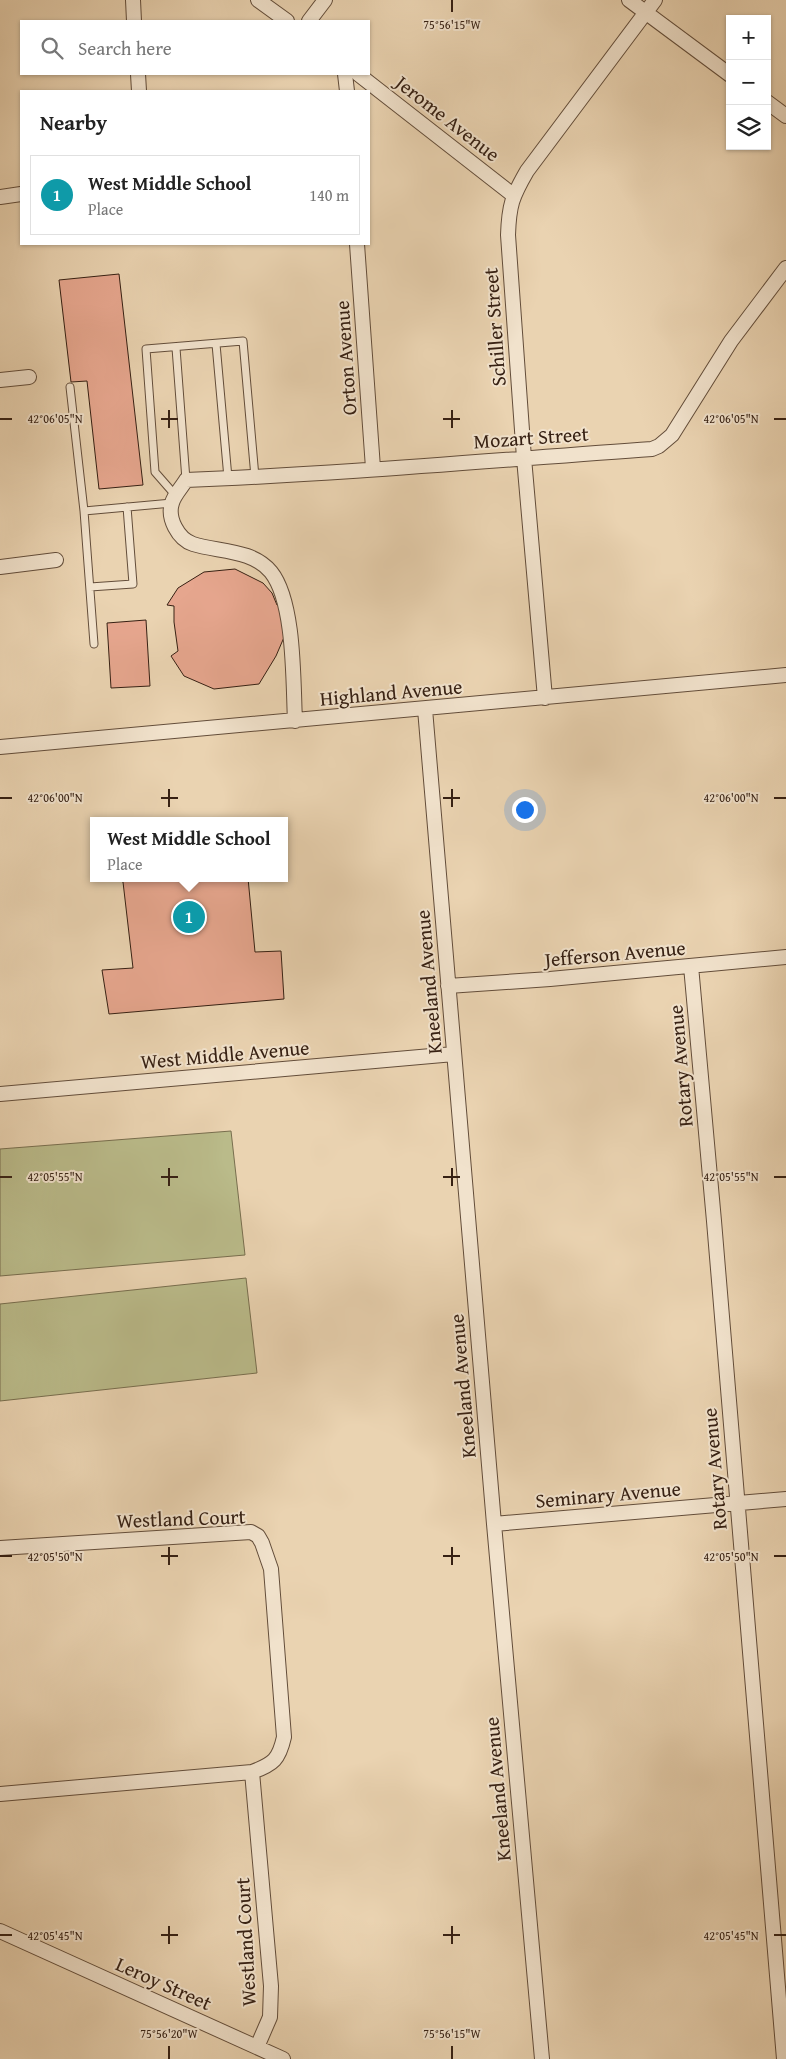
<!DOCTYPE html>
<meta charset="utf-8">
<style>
body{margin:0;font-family:"Gentium Book Plus",serif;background:#f2f2f2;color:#222}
.controls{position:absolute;right:15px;top:15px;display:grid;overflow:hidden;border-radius:0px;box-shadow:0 1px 4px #0004}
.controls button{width:45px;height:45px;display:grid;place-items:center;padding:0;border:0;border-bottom:1px solid #e0e0e0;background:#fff;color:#222;font:25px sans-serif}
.you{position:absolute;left:524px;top:809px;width:18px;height:18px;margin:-12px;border:4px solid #fff;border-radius:50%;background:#1a73e8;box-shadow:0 0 0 8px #1a73e833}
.badge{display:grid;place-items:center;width:32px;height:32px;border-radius:50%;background:#8f2418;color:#fff;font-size:16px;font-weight:700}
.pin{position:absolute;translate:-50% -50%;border:2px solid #fff;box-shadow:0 1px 5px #0006}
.popup{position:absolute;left:90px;top:817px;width:198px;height:65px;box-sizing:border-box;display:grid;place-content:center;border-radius:0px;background:#fff;filter:drop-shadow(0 1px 4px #0005);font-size:16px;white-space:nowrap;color:#767676}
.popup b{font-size:19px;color:#222}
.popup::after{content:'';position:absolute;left:50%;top:100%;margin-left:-10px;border:10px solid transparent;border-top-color:#fff}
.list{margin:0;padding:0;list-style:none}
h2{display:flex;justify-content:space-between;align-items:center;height:65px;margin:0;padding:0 20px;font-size:21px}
h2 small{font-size:16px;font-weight:400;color:#767676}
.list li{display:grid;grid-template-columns:32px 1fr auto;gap:15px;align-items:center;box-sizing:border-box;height:80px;margin:0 10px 10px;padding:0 10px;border:1px solid #e0e0e0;border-radius:0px}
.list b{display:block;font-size:19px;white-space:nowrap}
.list p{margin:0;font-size:16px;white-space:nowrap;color:#767676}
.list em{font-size:16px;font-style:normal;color:#767676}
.icon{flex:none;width:28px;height:28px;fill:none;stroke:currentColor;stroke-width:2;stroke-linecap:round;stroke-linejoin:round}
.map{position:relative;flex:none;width:786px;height:2059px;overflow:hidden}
.search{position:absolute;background:#fff;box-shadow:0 1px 4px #0004;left:20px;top:20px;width:350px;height:55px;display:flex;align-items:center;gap:12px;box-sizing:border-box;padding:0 18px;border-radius:0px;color:#767676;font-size:19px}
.panel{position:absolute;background:#fff;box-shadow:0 1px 4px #0004;left:20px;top:90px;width:350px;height:155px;border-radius:0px}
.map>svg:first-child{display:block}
.green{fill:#babb8a;stroke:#786e4e}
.building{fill:#e6a68e;stroke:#362013}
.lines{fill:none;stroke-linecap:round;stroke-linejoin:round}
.service-casing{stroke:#634d3a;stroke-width:9}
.minor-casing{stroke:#634d3a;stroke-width:16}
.service{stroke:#f1e2cc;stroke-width:7}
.minor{stroke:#f1e2cc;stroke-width:14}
.ticks{fill:none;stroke:#362013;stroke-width:2}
.labels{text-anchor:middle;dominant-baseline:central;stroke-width:4;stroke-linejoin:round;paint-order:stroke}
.street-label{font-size:20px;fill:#362013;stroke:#f1e2cc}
.ticks-label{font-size:12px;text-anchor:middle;fill:#362013;stroke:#f1e2cc;stroke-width:4;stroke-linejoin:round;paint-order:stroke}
</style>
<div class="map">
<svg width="786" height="2059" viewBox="0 0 786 2059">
<rect width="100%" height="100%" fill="#ead3b1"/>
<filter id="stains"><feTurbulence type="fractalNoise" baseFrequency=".004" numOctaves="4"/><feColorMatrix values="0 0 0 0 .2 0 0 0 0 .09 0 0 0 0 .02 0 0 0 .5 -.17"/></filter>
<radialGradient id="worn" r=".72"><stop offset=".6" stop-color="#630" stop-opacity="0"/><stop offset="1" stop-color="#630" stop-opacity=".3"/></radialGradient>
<path class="green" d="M231,1131L245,1255L0,1276V1149Z
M246,1278L257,1373L0,1401V1304Z"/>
<path class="building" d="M119,274L143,485L99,489L87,381L71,382L59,280Z
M235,569L263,583L272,593L277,605L281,604L285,635L276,656L259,684L214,689L184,676L171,656L178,651L174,622V606L167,605L178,588L204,572Z
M146,620L150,686L111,688L107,623Z
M115,878H248L255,952L281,951L284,999L109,1014L102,970L133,968L123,882Z"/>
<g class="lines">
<defs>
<path id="service" d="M216,344L228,478
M176,348L186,480
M70,387L84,511L94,644
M176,496L155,472L146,349L243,341L255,477
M84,511L172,503
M90,587L133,584L127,507"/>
<path id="minor" d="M133,0L134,21
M258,0L287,21
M629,0L730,75
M309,21L325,0
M138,74L139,91
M345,74L347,91
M358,74L513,195
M767,102L786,116
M0,197L21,194
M357,244L373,468
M0,380L29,377
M0,567L56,560
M545,698L524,458L508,235C509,205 512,197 527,171L655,0
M425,709L494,1524L542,2059
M295,721C293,682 295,602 271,572C252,549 218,552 193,544C178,539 167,518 172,503C174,495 182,487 186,480C342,474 497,460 652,449L659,446L672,435L731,341L786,268
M0,747L786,675
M691,966L714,1221L784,2059
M448,986L550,979L786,957
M0,1094L454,1054
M494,1524L786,1499
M0,1548L251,1532L258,1536L262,1543L271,1569L284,1737C279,1759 274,1764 252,1772L0,1794
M252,1772L271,1986L270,2017L257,2047
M0,1931L283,2059"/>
</defs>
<use href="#service" class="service-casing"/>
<use href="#minor" class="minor-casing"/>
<use href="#service" class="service"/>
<use href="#minor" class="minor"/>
</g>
<path class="ticks" d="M452,0V12M169,410V428M452,410V428M0,419H12M161,419H178M443,419H460M774,419H786M169,789V807M452,789V807M0,798H12M161,798H178M443,798H460M774,798H786M169,1168V1186M452,1168V1186M0,1177H12M161,1177H178M443,1177H460M774,1177H786M169,1547V1565M452,1547V1565M0,1556H12M161,1556H178M443,1556H460M774,1556H786M169,1926V1944M452,1926V1944M0,1935H12M161,1935H178M443,1935H460M774,1935H786M169,2046V2059M452,2046V2059"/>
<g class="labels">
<g class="street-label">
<text transform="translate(448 118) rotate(38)">Jerome Avenue</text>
<text transform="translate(494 327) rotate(-94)">Schiller Street</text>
<text transform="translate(345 358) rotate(-94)">Orton Avenue</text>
<text transform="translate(531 437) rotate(-4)">Mozart Street</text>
<text transform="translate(391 692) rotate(-5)">Highland Avenue</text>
<text transform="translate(615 953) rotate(-5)">Jefferson Avenue</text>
<text transform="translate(428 982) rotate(-95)">Kneeland Avenue</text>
<text transform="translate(225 1054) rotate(-5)">West Middle Avenue</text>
<text transform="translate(680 1066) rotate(-95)">Rotary Avenue</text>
<text transform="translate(462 1386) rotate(-95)">Kneeland Avenue</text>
<text transform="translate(714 1469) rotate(-95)">Rotary Avenue</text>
<text transform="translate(608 1494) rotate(-5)">Seminary Avenue</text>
<text transform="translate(181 1518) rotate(-2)">Westland Court</text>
<text transform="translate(497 1789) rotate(-95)">Kneeland Avenue</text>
<text transform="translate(245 1942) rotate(-93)">Westland Court</text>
<text transform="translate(164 1983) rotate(24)">Leroy Street</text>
</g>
</g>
<g class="ticks-label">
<text x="452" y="29">75°56'15"W</text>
<text x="55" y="423">42°06'05"N</text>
<text x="731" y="423">42°06'05"N</text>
<text x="55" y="802">42°06'00"N</text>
<text x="731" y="802">42°06'00"N</text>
<text x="55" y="1181">42°05'55"N</text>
<text x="731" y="1181">42°05'55"N</text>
<text x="55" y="1561">42°05'50"N</text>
<text x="731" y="1561">42°05'50"N</text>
<text x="55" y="1940">42°05'45"N</text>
<text x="731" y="1940">42°05'45"N</text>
<text x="169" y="2038">75°56'20"W</text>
<text x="452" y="2038">75°56'15"W</text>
</g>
<rect width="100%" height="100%" filter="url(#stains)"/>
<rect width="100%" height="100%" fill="url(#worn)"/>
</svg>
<div class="controls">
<button>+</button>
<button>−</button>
<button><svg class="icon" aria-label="layers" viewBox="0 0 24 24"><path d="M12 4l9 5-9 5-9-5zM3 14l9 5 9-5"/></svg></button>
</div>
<div class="you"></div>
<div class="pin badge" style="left:189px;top:917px;background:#0f9aa8">1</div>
<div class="popup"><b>West Middle School</b>Place</div>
<div class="search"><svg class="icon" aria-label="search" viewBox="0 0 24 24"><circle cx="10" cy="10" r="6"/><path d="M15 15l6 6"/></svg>Search here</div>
<section class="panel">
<h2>Nearby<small></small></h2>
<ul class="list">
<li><span class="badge" style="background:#0f9aa8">1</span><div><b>West Middle School</b><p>Place</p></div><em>140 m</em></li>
</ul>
</section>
</div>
